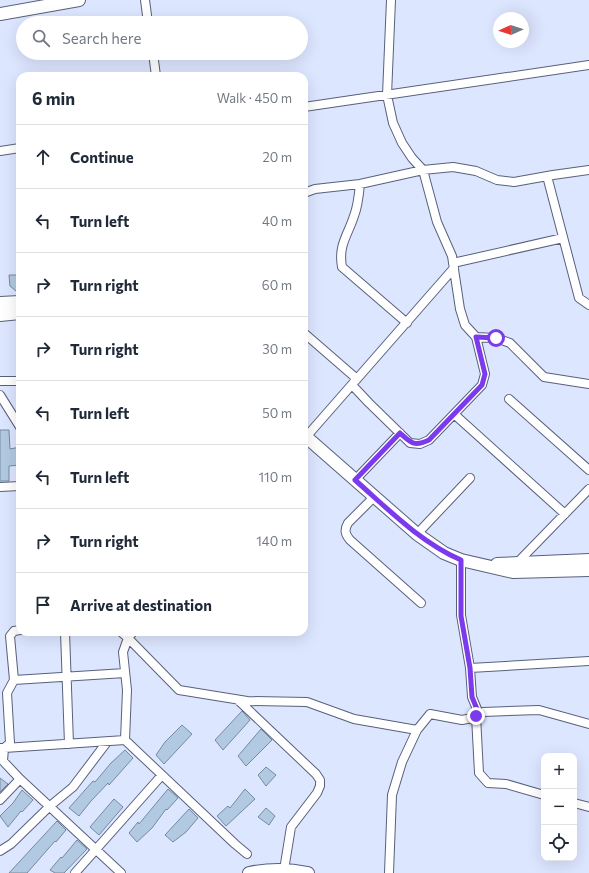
<!DOCTYPE html>
<meta charset="utf-8">
<style>
body{margin:0;font-family:Commissioner,sans-serif;background:#f2f2f3;color:#1f2937}
.controls{position:absolute;right:12px;bottom:12px;display:grid;overflow:hidden;border-radius:8px;box-shadow:0 4px 16px #0002}
.controls button{width:36px;height:36px;display:grid;place-items:center;padding:0;border:0;border-bottom:1px solid #e0e1e3;background:#fff;color:#1f2937;font:20px sans-serif}
.compass{position:absolute;left:493px;top:12px;width:36px;height:36px;border-radius:50%;background:#fff;box-shadow:0 4px 16px #0002;rotate:267deg}
.stop{position:absolute;width:12px;height:12px;margin:-9px;border:3px solid #7c3aed;border-radius:50%;background:#fff}
.stop.end{background:#7c3aed;border-color:#fff;box-shadow:0 1px 4px #0008}
.list{margin:0;padding:0;list-style:none}
h2{display:flex;justify-content:space-between;align-items:center;height:52px;margin:0;padding:0 16px;font-size:17px}
h2 small{font-size:13px;font-weight:400;color:#747a83}
.list li{display:grid;grid-template-columns:26px 1fr auto;gap:12px;align-items:center;box-sizing:border-box;height:64px;padding:0 16px;border-top:1px solid #e0e1e3}
.list b{display:block;font-size:15px;white-space:nowrap}
.list em{font-size:13px;font-style:normal;color:#747a83}
.icon{flex:none;width:22px;height:22px;fill:none;stroke:currentColor;stroke-width:2;stroke-linecap:round;stroke-linejoin:round}
.map{position:relative;flex:none;width:589px;height:873px;overflow:hidden}
.search{position:absolute;background:#fff;box-shadow:0 4px 16px #0002;left:16px;top:16px;width:292px;height:44px;display:flex;align-items:center;gap:10px;box-sizing:border-box;padding:0 14px;border-radius:22px;color:#747a83;font-size:15px}
.panel{position:absolute;background:#fff;box-shadow:0 4px 16px #0002;left:16px;top:72px;width:292px;height:564px;border-radius:12px}
.map>svg:first-child{display:block}
.building{fill:#b2c9e2;stroke:#748aa1}
.lines{fill:none;stroke-linecap:round;stroke-linejoin:round}
.street-casing{stroke:#58617c;stroke-width:10}
.secondary-casing{stroke:#58617c;stroke-width:14}
.street{stroke:#fff;stroke-width:8}
.secondary{stroke:#fff;stroke-width:12}
.route{stroke:#7c3aed;stroke-width:5}
</style>
<div class="map">
<svg width="589" height="873" viewBox="0 0 589 873">
<rect width="100%" height="100%" fill="#dde6ff"/>
<path class="building" d="M9,275H20V289L16,291L10,286Z
M0,430H9L10,449L20,447V465L9,466V481H0Z
M242,711L250,720L223,750L215,740Z
M182,725L192,734L164,764L156,755L165,742Z
M261,729L272,740L246,766L238,756Z
M125,750L133,758L109,785L108,783L91,801L79,816L69,808L93,781L95,782L111,763Z
M266,767L276,775L266,786L258,775Z
M0,778L8,784L0,792Z
M168,789L178,798L167,810L166,809L152,828L137,842L129,833L138,822L139,824Z
M245,789L255,799L226,826L217,816L228,806L230,808Z
M22,790L33,800L22,812L21,811L8,827L0,816L13,803Z
M114,799L123,807L99,835L90,827Z
M266,808L275,816L269,825L258,817Z
M189,809L198,818L186,832L173,842L165,835Z
M57,821L66,830L56,842L55,841L27,873H9Z
M77,840L87,849L64,873H55L50,870L61,857L62,858Z"/>
<g class="lines">
<defs>
<path id="street" d="M145,0L148,23
M153,53L156,76
M304,107L589,65
M0,151L20,148
M589,170L553,175L514,182L497,180L476,171L453,167L423,170L437,222L452,256L460,309L465,325L476,337L496,338L510,343L544,377L589,384
M547,176L579,298L589,305
M360,184C359,194 358,206 354,216C348,235 338,245 342,267L407,323
M304,193L315,189L360,184L423,170L412,158L402,143L393,123L387,95L391,0
M453,263L563,238
M304,333L357,379
M0,381H20
M352,385L369,403L410,443L420,444L429,440L482,385L485,374L476,337
M0,395L20,427
M509,399L589,470
M454,414L565,514
M306,437L454,268
M355,480L400,433
M0,487L20,486
M374,497L348,523C344,530 345,534 350,540L421,603
M417,534L470,478
M461,560V615L470,668L472,697L479,714
M517,563L589,489
M65,632L69,744
M121,632L128,638L179,690L247,701L307,702L354,719L417,730
M470,668L589,661
M14,680L10,636L14,631L20,630
M238,700L316,774L320,780V786L317,793L291,827L284,870
M476,716L479,773L488,783L506,784L544,795
M125,740L235,844L247,854
M1,748H4L3,761L20,779L121,873
M4,748L125,740L127,690L123,652L128,638L133,632
M4,748L10,743L7,693L14,680L125,673
M0,800L20,779
M574,803L589,807
M0,851L11,844L50,806L73,787L107,742
M75,873L162,775
M389,873L392,795L402,762L417,730L430,714L462,720L472,718L483,712L539,710L589,724"/>
<path id="secondary" d="M0,14L79,0
M0,303L20,302
M0,315L20,313
M304,435L417,534L444,553L461,560L513,572L589,570
M497,564L589,560
M249,873C268,869 289,869 308,873"/>
</defs>
<use href="#street" class="street-casing"/>
<use href="#secondary" class="secondary-casing"/>
<use href="#street" class="street"/>
<use href="#secondary" class="secondary"/>
</g>
<g class="lines">
<path class="route" d="M476,716L479,714L472,697L470,668L461,616V560C420,542 388,509 355,480L400,433C411,443 414,447 429,440L482,385L485,374L476,337L496,338"/>
</g>
</svg>
<div class="controls">
<button>+</button>
<button>−</button>
<button><svg class="icon" aria-label="locate" viewBox="0 0 24 24"><circle cx="12" cy="12" r="6"/><path d="M12 2v4M12 18v4M2 12h4M18 12h4"/></svg></button>
</div>
<svg class="compass" viewBox="-18 -18 36 36"><path d="M0-13l5 13h-10z" fill="#e53935"/><path d="M0 13l5-13h-10z" fill="#747a83"/></svg>
<div class="stop" style="left:496px;top:338px"></div>
<div class="stop end" style="left:476px;top:716px"></div>
<div class="search"><svg class="icon" aria-label="search" viewBox="0 0 24 24"><circle cx="10" cy="10" r="6"/><path d="M15 15l6 6"/></svg>Search here</div>
<section class="panel">
<h2>6 min<small>Walk · 450 m</small></h2>
<ul class="list">
<li><svg class="icon" aria-label="ahead" viewBox="0 0 24 24"><path d="M12 20V5M6 11l6-6 6 6"/></svg><div><b>Continue</b></div><em>20 m</em></li>
<li><svg class="icon" aria-label="left" viewBox="0 0 24 24"><path d="M17 20v-9H6M10 6l-5 5 5 5"/></svg><div><b>Turn left</b></div><em>40 m</em></li>
<li><svg class="icon" aria-label="right" viewBox="0 0 24 24"><path d="M7 20v-9h11M14 6l5 5-5 5"/></svg><div><b>Turn right</b></div><em>60 m</em></li>
<li><svg class="icon" aria-label="right" viewBox="0 0 24 24"><path d="M7 20v-9h11M14 6l5 5-5 5"/></svg><div><b>Turn right</b></div><em>30 m</em></li>
<li><svg class="icon" aria-label="left" viewBox="0 0 24 24"><path d="M17 20v-9H6M10 6l-5 5 5 5"/></svg><div><b>Turn left</b></div><em>50 m</em></li>
<li><svg class="icon" aria-label="left" viewBox="0 0 24 24"><path d="M17 20v-9H6M10 6l-5 5 5 5"/></svg><div><b>Turn left</b></div><em>110 m</em></li>
<li><svg class="icon" aria-label="right" viewBox="0 0 24 24"><path d="M7 20v-9h11M14 6l5 5-5 5"/></svg><div><b>Turn right</b></div><em>140 m</em></li>
<li><svg class="icon" aria-label="arrive" viewBox="0 0 24 24"><path d="M6 21V4h12l-3 4 3 4H6"/></svg><div><b>Arrive at destination</b></div></li>
</ul>
</section>
</div>
